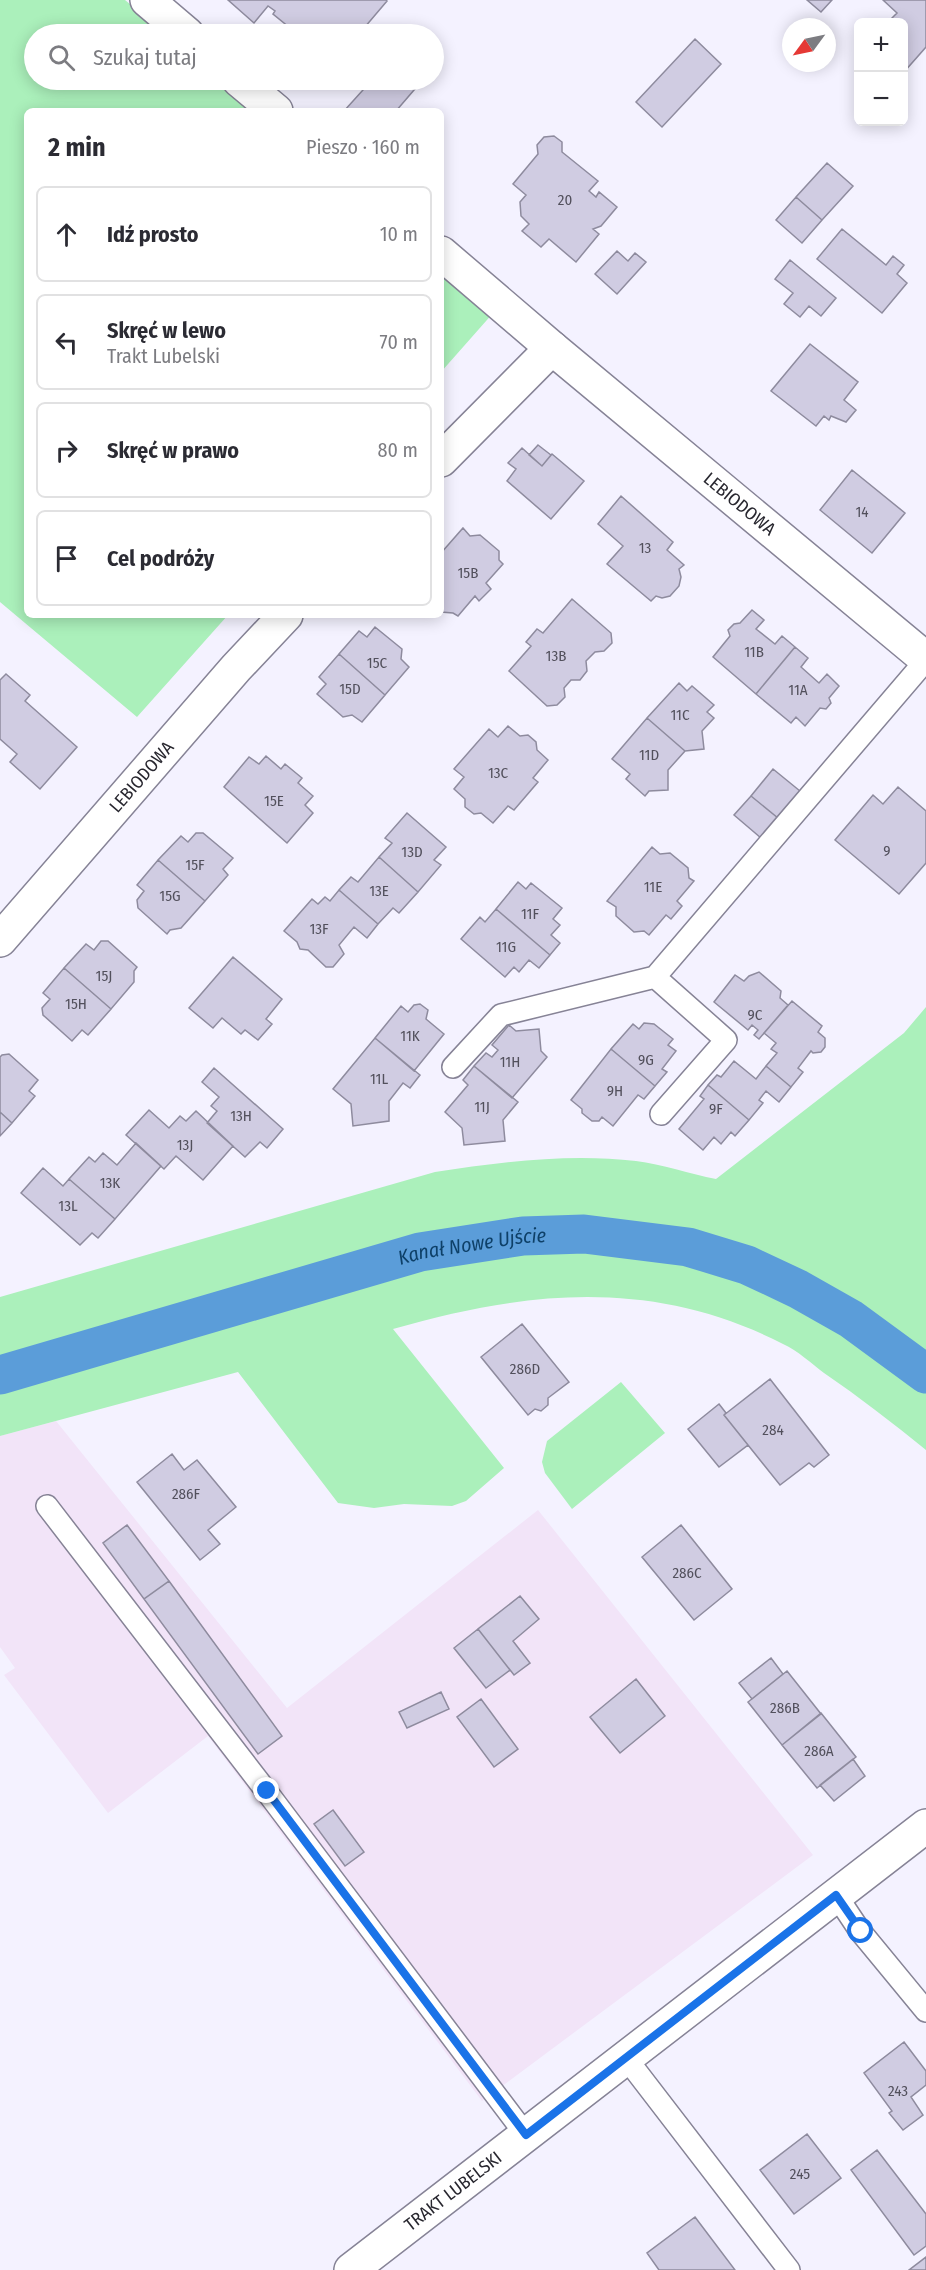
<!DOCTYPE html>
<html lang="pl">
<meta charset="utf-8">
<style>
body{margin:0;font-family:"Fira Sans Condensed",sans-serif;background:#f2f2f3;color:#2b2b33}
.controls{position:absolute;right:18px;top:18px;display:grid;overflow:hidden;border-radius:9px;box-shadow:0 3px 15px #0003}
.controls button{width:54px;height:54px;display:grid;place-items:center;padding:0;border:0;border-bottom:2px solid #e1e1e2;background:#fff;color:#2b2b33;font:30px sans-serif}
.compass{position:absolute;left:782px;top:18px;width:54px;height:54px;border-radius:50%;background:#fff;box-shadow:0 3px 15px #0003;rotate:237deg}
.stop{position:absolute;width:18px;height:18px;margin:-14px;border:4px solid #1a73e8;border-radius:50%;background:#fff}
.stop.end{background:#1a73e8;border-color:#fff;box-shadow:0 2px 6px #0008}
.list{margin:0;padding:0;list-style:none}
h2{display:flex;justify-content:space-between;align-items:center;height:78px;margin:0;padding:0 24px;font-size:26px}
h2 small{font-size:20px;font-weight:400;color:#7c7c81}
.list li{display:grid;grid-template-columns:39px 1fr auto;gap:18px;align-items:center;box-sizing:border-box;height:96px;margin:0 12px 12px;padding:0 12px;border:2px solid #e1e1e2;border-radius:9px}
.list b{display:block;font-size:22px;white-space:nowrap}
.list p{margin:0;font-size:20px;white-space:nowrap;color:#7c7c81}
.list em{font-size:20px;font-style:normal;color:#7c7c81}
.icon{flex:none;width:33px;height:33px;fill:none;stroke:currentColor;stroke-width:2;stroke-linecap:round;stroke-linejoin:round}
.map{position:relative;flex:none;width:926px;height:2270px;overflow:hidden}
.search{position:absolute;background:#fff;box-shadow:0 3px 15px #0003;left:24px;top:24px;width:420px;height:66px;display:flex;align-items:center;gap:15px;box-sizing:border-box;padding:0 21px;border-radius:33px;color:#7c7c81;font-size:22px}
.panel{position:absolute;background:#fff;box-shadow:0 3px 15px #0003;left:24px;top:108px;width:420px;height:510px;border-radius:9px}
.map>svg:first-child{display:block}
.commercial{fill:#f2e4f8}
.green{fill:#abf0bb}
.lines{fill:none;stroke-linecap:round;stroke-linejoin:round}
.canal{stroke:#5b9dd9;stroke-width:39}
.building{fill:#d0cce2;stroke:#8e8b9e;stroke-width:1.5}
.service-casing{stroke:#868396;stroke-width:24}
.minor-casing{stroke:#868396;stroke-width:36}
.tertiary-casing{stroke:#868396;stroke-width:36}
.service{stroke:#fff;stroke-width:21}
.minor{stroke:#fff;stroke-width:33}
.tertiary{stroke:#fff;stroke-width:33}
.route{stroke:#1a73e8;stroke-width:8}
.labels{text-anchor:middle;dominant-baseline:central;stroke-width:4.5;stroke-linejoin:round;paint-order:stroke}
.number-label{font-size:15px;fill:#52505c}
.street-label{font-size:18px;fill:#28272f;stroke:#fff}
.water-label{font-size:20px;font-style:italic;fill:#0e4068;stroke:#fff}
</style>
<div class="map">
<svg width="926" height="2270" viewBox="0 0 926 2270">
<rect width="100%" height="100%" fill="#f4f2ff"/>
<path class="commercial" d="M56,1421L287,1708L538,1510L813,1855L482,2101L208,1736L108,1813L4,1675L15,1668L0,1647V1436Z"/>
<path class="green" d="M0,0H125L166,34H34V80H219L256,111H27V615H228L137,717L0,602Z
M441,269L494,312L441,372Z
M926,1007V1450C893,1423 859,1397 824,1373C811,1363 798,1351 783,1344C654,1278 528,1290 393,1329L504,1468L466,1501L452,1506L404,1504L374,1508L338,1503L238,1372L0,1436V1297L435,1172C500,1162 569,1153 636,1161C662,1164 690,1174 716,1179L904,1033Z
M621,1382L665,1433L572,1509L545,1473L542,1462L547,1441Z"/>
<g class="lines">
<path class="canal" id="s1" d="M0,1375L420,1252L523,1236L584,1234L688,1247L747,1265L798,1289L851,1319L926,1374"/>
</g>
<path class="building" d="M228,0H386L387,1L359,34H341L338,32L336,34H312L301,25L295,32L273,14L275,11L268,6L254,23Z
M807,0H832L821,12Z
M883,0H926V47L904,72V22H888L897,13Z
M695,39L721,64L662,127L636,102Z
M372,80H416L420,83L396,111H344Z
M554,136L562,142V152L598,181L589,191L596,197L599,192L617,207L601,226L593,229L599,234L576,262L549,239L541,247L522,231L529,224L521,216L520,202L526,195L513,184L538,154L537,145L544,137Z
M827,163L853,186L822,220L796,197Z
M796,197L822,220L802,243L776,220Z
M842,229L886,265L893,256L904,265L897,274L907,283L882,313L817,259Z
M617,251L628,261L635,253L646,262L617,294L595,274Z
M790,260L836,298L821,316L809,306L800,317L784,304L793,293L775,279Z
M810,344L858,382L844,400L856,410L846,422L831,416L829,420L824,416L816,426L771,391Z
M538,445L551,455L542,466L529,455Z
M522,448L542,466L552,454L584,481L551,519L507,481L516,469L508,463Z
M852,470L905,513L872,553L820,510Z
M621,496L673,542L667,550L684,565L679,569L681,577L679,586L670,596L662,598L656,596L651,601L607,564L623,546L598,524Z
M463,528L470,536L480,535L499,551V560L503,564L486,583L491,589L479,601L475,596L458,616L453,613L441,612V553Z
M572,599L611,633L612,643L604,651L595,652L586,661L587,671L580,680H571L564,688L565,697L557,705L547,706L509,671L531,646L526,642L537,629L543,633Z
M752,610L764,620L756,629L775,644L782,636L795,647L756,694L713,657L730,636L728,630L734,624L740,623Z
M375,627L402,649L401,659L409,667L385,695L339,654L359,631L367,637Z
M795,647L808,658L801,667L819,683L827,674L839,686L829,698L831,703L826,709L820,708L805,726L796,717L791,723L756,694Z
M339,654L385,695L362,722L352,715L343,717L317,694L326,684L319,677Z
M6,674L30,695L25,701L77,747L40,789L10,762L17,754L0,739V680Z
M679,683L687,691L692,686L714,705L707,712L714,718L702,731L704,749L685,751L647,718Z
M647,718L685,751L668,770V790L649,791L645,796L626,779L630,774L612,759Z
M508,726L520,736L528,735L536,742L537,750L548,760L533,778L538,782L514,810L508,806L493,823L481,813L474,814L465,807V799L454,789L464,777L454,769L489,729L498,737Z
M266,756L281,769L285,764L302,778L298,783L313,796L305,805L313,813L287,843L224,787L249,757L259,764Z
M773,769L800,791L778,818L751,796Z
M898,787L926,811V863L899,894L835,840L873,795L883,804Z
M751,796L778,818L761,838L734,815Z
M407,813L446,847L434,860L441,865L418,892L379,857L392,843L385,838Z
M196,833H203L233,858L223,869L228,875L205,901L158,860L181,836L188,842Z
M652,847L660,854L670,853L688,868L689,878L694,881L677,901L682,906L671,919L666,915L649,935L644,931L634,932L616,916V907L607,901Z
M379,857L418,892L399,913L393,908L378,924L339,890L351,877L358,882Z
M158,860L205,901L181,928L170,930L167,934L138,908L137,900L144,891L137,885Z
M518,882L526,889L531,883L562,908L553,919L560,925L551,935L560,943L550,955L496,909Z
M339,890L378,924L367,938L354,927L339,945L344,954L333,967H326L308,950L300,949L297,942L284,931L312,899L318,904L325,897L330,901Z
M496,909L550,955L539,968L529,960L519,972L514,967L505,977L461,939L480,917L485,922Z
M101,941H108L137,967L134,971V982L111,1009L64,968L86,944L94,950Z
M233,957L282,999L266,1019L272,1024L258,1040L245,1030L241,1034L222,1018L213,1028L189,1008Z
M64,968L111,1009L88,1035L82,1030L72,1041L43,1015L42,1008L50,999L43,993Z
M759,972L781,991L780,998L788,1005L759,1039L754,1035L758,1030L752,1025L748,1030L714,1002L735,975L744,981L749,976Z
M792,1001L822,1026L818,1032L825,1038V1047L821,1052L813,1053L811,1051L798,1068L803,1072L791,1087L766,1066L777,1053L771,1049L776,1043L764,1033Z
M420,1004L428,1010L426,1019L444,1034L414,1071L375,1038L401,1006L408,1012L414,1005Z
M644,1023L654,1024L673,1039L668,1045L676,1051L662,1069L667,1072L655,1086L611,1049L633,1024L639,1029Z
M509,1025L516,1031L539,1029L541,1051L547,1057L512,1098L474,1066L486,1053L492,1057L498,1050L492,1045Z
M375,1038L420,1075L410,1088L403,1083L389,1101V1121L353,1126L351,1104L333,1089Z
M611,1049L655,1086L644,1099L638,1095L613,1126L602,1117L599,1121H592L582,1113V1109L571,1100Z
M9,1054L38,1080L29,1091L35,1096L12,1123L0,1112V1057L2,1055Z
M734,1061L756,1079L766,1066L791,1087L779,1102L766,1091L759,1100L763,1103L749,1120L708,1085L717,1075L721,1077Z
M474,1066L518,1102L503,1120L505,1141L464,1145L462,1128L445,1112L468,1085L463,1080Z
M214,1068L283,1129L267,1148L260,1142L245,1157L207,1123L217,1111L211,1106L219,1097L202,1082Z
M708,1085L749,1120L735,1136L731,1132L721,1144L714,1137L703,1150L679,1129L704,1099L700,1096Z
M149,1110L169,1128L180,1116L186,1121L196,1111L233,1146L203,1180L176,1156L164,1169L126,1135Z
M0,1112L12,1123L0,1136Z
M136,1143L161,1166L115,1219L69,1179L89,1157L95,1162L103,1153L117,1165Z
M43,1168L63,1186L69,1179L115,1219L98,1238L92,1233L80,1245L21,1193Z
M522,1324L569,1382L548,1398V1405L541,1411L535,1409L528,1415L481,1357Z
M770,1379L829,1455L814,1467L809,1463L780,1485L724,1415Z
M719,1404L726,1413L724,1415L748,1445L719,1467L688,1429Z
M172,1454L184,1470L197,1460L236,1507L208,1530L220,1544L200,1560L137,1482Z
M127,1525L169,1581L144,1599L103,1543Z
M681,1525L732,1589L694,1620L642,1557Z
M169,1581L282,1736L258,1754L144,1599Z
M520,1596L539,1619L513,1641L530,1663L514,1675L478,1629Z
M478,1629L510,1670L486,1688L454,1648Z
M771,1658L783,1674L752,1699L739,1683Z
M787,1671L821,1714L782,1745L748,1702Z
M636,1679L665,1716L620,1753L590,1717Z
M441,1692L449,1709L407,1728L399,1712Z
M481,1699L518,1749L494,1767L457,1717Z
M821,1713L856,1757L817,1788L782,1745Z
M853,1759L865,1776L834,1801L820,1785Z
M333,1810L364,1852L345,1866L314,1824Z
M904,2042L926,2071V2085L911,2097L923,2115L903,2130L889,2113L892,2111L864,2073Z
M807,2134L841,2178L794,2214L760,2170Z
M877,2150L926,2214V2246L914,2255L851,2170Z
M695,2217L735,2270H659L647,2253Z
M926,2257V2270H909Z"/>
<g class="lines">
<defs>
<path id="service" d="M655,977L726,1040L661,1114
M453,1067L501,1015L655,977L926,660
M47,1506L267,1792L526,2135
M836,1895L860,1931L926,2011
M626,2058L789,2270"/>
<g id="minor">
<path d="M147,0L187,34"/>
<path d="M239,80L276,111"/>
<path id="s2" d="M441,253L552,348L926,659"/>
<path d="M441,460L552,348"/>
<path id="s3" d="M0,940L236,668L286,615"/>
</g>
<g id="tertiary">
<path id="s4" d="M351,2270L926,1826"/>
</g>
</defs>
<use href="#service" class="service-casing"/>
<use href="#minor" class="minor-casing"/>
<use href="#tertiary" class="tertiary-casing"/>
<use href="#service" class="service"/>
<use href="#minor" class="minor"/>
<use href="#tertiary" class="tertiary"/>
</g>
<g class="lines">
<path class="route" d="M267,1791L526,2135L836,1895L861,1931"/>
</g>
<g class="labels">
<g class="number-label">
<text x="565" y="200">20</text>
<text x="862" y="512">14</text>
<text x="645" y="548">13</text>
<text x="468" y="573">15B</text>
<text x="754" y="652">11B</text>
<text x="556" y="656">13B</text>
<text x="377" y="663">15C</text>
<text x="350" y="689">15D</text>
<text x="798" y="690">11A</text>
<text x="680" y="715">11C</text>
<text x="649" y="755">11D</text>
<text x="498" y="773">13C</text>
<text x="274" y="801">15E</text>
<text x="887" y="851">9</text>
<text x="412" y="852">13D</text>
<text x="195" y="865">15F</text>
<text x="653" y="887">11E</text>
<text x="379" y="891">13E</text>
<text x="170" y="896">15G</text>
<text x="530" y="914">11F</text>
<text x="319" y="929">13F</text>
<text x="506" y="947">11G</text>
<text x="104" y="976">15J</text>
<text x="76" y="1004">15H</text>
<text x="755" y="1015">9C</text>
<text x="410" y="1036">11K</text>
<text x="646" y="1060">9G</text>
<text x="510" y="1062">11H</text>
<text x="379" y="1079">11L</text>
<text x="615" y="1091">9H</text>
<text x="482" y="1107">11J</text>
<text x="716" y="1109">9F</text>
<text x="241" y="1116">13H</text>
<text x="185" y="1145">13J</text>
<text x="110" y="1183">13K</text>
<text x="68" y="1206">13L</text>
<text x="525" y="1369">286D</text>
<text x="773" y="1430">284</text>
<text x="186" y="1494">286F</text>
<text x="687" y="1573">286C</text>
<text x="785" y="1708">286B</text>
<text x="819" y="1751">286A</text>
<text x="898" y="2091">243</text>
<text x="800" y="2174">245</text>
</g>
<g class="street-label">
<text stroke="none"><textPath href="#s2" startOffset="390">LEBIODOWA</textPath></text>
<text stroke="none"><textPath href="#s3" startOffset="216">LEBIODOWA</textPath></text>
<text stroke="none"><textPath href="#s4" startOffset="129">TRAKT LUBELSKI</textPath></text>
</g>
<g class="water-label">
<text stroke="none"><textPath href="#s1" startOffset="490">Kanał Nowe Ujście</textPath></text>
</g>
</g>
</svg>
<div class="controls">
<button>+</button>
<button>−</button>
</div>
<svg class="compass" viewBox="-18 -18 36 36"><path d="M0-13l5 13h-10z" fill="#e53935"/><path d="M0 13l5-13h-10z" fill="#7c7c81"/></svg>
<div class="stop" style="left:861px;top:1931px"></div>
<div class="stop end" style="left:267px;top:1791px"></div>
<div class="search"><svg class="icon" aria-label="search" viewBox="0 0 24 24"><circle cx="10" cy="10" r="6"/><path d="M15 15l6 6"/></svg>Szukaj tutaj</div>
<section class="panel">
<h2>2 min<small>Pieszo · 160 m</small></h2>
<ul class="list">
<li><svg class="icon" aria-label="ahead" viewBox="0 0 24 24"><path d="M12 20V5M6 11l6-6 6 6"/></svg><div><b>Idź prosto</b></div><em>10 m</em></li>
<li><svg class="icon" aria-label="left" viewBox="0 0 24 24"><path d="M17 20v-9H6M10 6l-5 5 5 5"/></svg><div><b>Skręć w lewo</b><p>Trakt Lubelski</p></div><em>70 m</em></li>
<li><svg class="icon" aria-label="right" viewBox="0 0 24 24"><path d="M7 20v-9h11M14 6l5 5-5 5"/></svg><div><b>Skręć w prawo</b></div><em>80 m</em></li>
<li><svg class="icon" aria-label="arrive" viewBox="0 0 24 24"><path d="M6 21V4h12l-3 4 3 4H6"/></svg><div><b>Cel podróży</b></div></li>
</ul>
</section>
</div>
